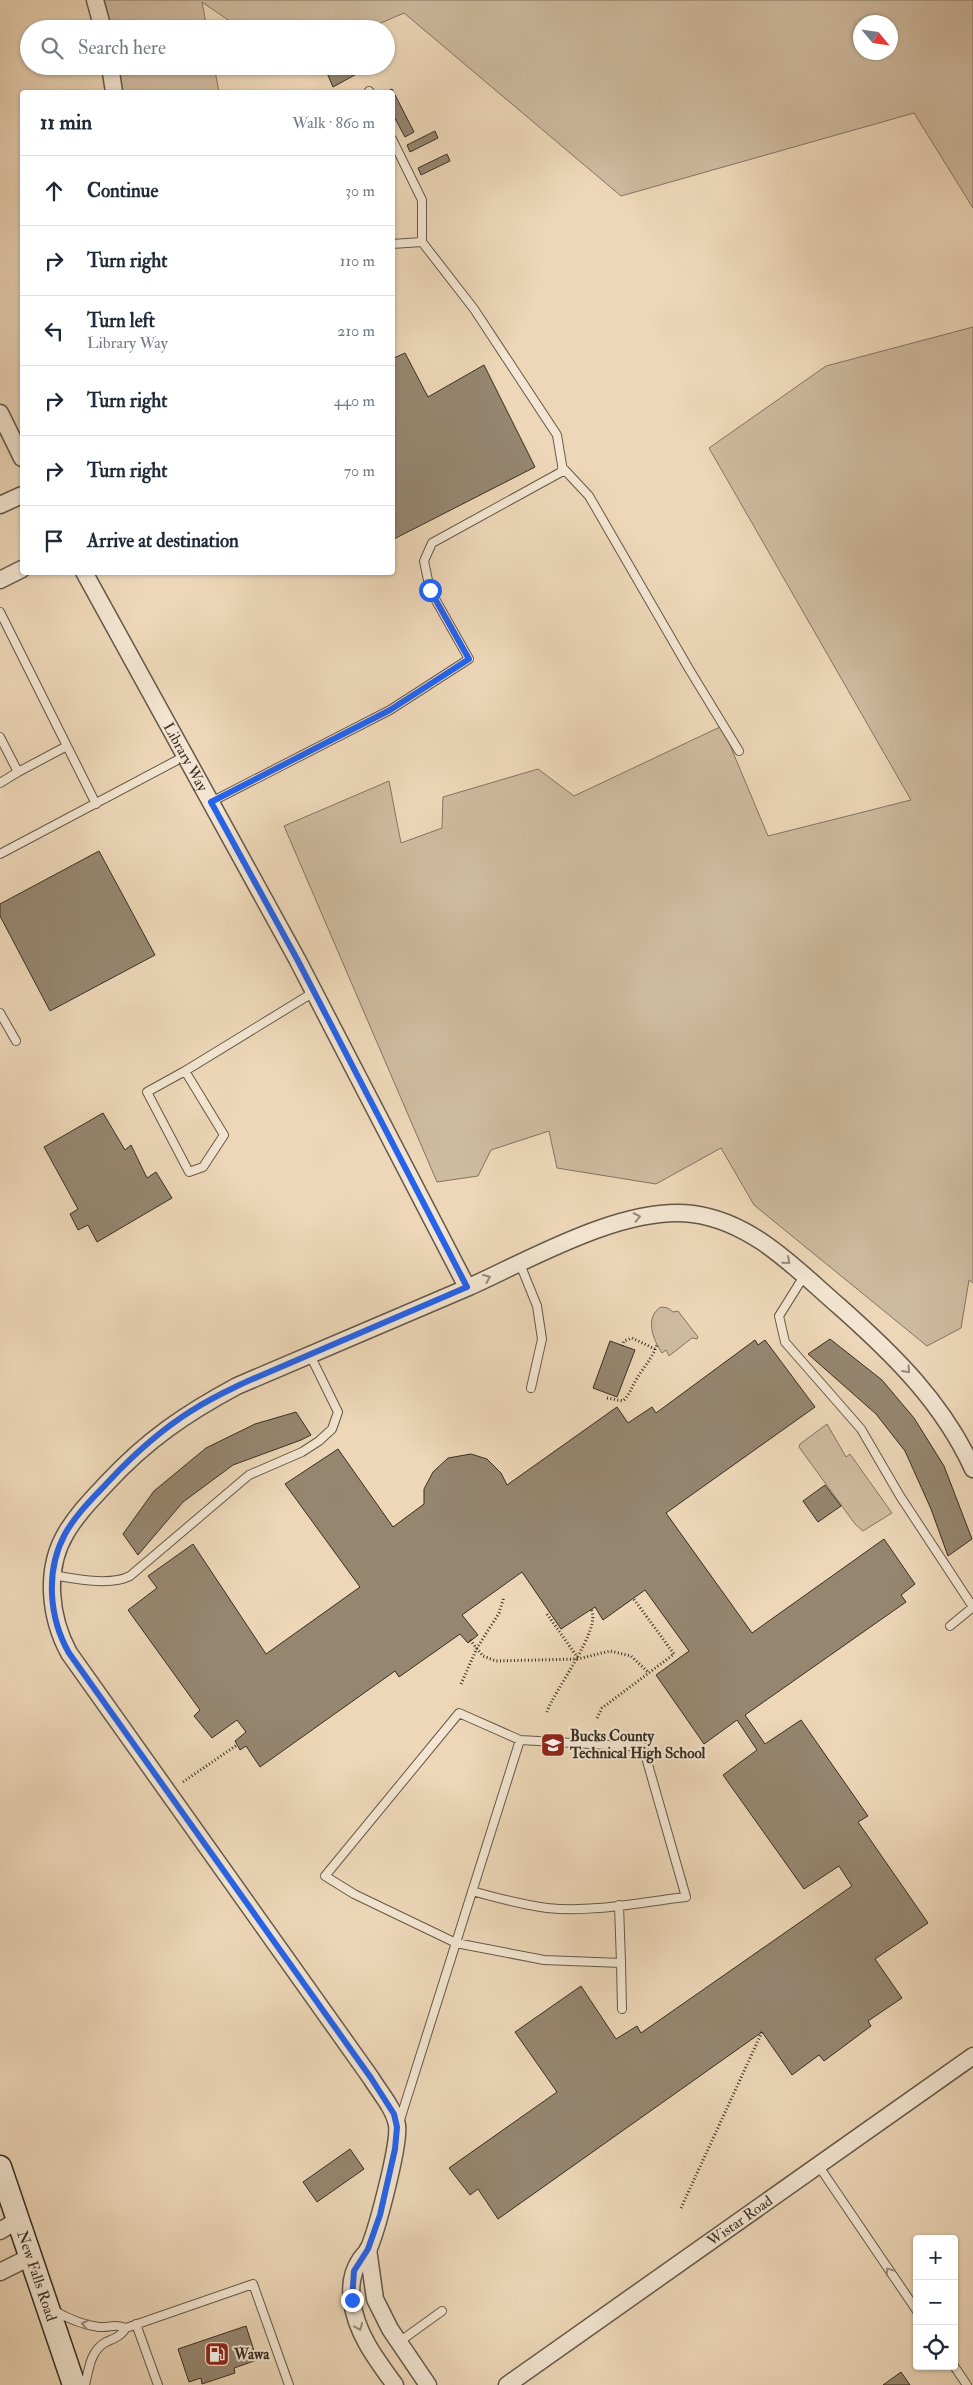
<!DOCTYPE html>
<meta charset="utf-8">
<style>
body{margin:0;font-family:"IM FELL Double Pica",serif;background:#f2f2f3;color:#1f2937}
.controls{position:absolute;right:15px;bottom:15px;display:grid;overflow:hidden;border-radius:5px;box-shadow:0 1px 4px #0004}
.controls button{width:45px;height:45px;display:grid;place-items:center;padding:0;border:0;border-bottom:1px solid #e0e1e3;background:#fff;color:#1f2937;font:25px sans-serif}
.compass{position:absolute;left:853px;top:15px;width:45px;height:45px;border-radius:50%;background:#fff;box-shadow:0 1px 4px #0004;rotate:119deg}
.stop{position:absolute;width:15px;height:15px;margin:-11px;border:4px solid #2563eb;border-radius:50%;background:#fff}
.stop.end{background:#2563eb;border-color:#fff;box-shadow:0 1px 5px #0008}
.list{margin:0;padding:0;list-style:none}
h2{display:flex;justify-content:space-between;align-items:center;height:65px;margin:0;padding:0 20px;font-size:21px}
h2 small{font-size:16px;font-weight:400;color:#747a83}
.list li{display:grid;grid-template-columns:32px 1fr auto;gap:15px;align-items:center;box-sizing:border-box;height:70px;padding:0 20px;border-top:1px solid #e0e1e3}
.list b{display:block;font-size:19px;white-space:nowrap}
.list p{margin:0;font-size:16px;white-space:nowrap;color:#747a83}
.list em{font-size:16px;font-style:normal;color:#747a83}
.icon{flex:none;width:28px;height:28px;fill:none;stroke:currentColor;stroke-width:2;stroke-linecap:round;stroke-linejoin:round}
.map{position:relative;flex:none;width:973px;height:2385px;overflow:hidden}
.search{position:absolute;background:#fff;box-shadow:0 1px 4px #0004;left:20px;top:20px;width:375px;height:55px;display:flex;align-items:center;gap:12px;box-sizing:border-box;padding:0 18px;border-radius:28px;color:#747a83;font-size:19px}
.panel{position:absolute;background:#fff;box-shadow:0 1px 4px #0004;left:20px;top:90px;width:375px;height:485px;border-radius:5px}
.map>svg:first-child{display:block}
.green{fill:#ceba9f;stroke:#837461;fill-rule:evenodd}
.building{fill:#968670;stroke:#382e23}
.lines{fill:none;stroke-linecap:round;stroke-linejoin:round}
.service-casing{stroke:#655848;stroke-width:10}
.minor-casing{stroke:#655848;stroke-width:19}
.secondary-casing{stroke:#382e23;stroke-width:25}
.path{stroke:#382e23;stroke-width:3;stroke-dasharray:1 2.5;stroke-linecap:butt}
.service{stroke:#f3e5d1;stroke-width:8}
.minor{stroke:#f3e5d1;stroke-width:16}
.secondary{stroke:#f3e5d1;stroke-width:22}
.oneway{stroke:#968a7a}
.route{stroke:#2563eb;stroke-width:6}
.labels{text-anchor:middle;dominant-baseline:central;stroke-width:4;stroke-linejoin:round;paint-order:stroke}
.street-label{font-size:15px;fill:#382e23;stroke:#f3e5d1}
.poi-label{font-size:15px;font-weight:bold;fill:#382e23;stroke:#f3e5d1;text-anchor:start}
</style>
<div class="map">
<svg width="973" height="2385" viewBox="0 0 973 2385">
<rect width="100%" height="100%" fill="#edd7b8"/>
<filter id="stains"><feTurbulence type="fractalNoise" baseFrequency=".004" numOctaves="4"/><feColorMatrix values="0 0 0 0 .2 0 0 0 0 .09 0 0 0 0 .02 0 0 0 .5 -.17"/></filter>
<radialGradient id="worn" r=".72"><stop offset=".6" stop-color="#630" stop-opacity="0"/><stop offset="1" stop-color="#630" stop-opacity=".3"/></radialGradient>
<path class="green" d="M95,0H973V208L914,113L621,196L404,13L367,29H241L202,2L207,29H104ZM860,22H890V52H860Z
M114,66H214L219,92H122Z
M973,327V1283L969,1280L961,1328L927,1346L754,1205L721,1148L656,1184L557,1168L549,1131L491,1150L478,1176L437,1182L284,826L389,781L401,843L442,828L443,797L538,769L574,796L722,726L768,836L911,800L709,448L826,366Z
M661,1307L668,1308L673,1312L678,1311L698,1337L697,1339L692,1338L669,1356L666,1350L662,1353C653,1340 644,1317 661,1307Z
M827,1424L846,1457L850,1454L892,1513L863,1531L855,1524L799,1447L800,1444Z"/>
<path class="building" d="M324,66H371L333,87Z
M392,89L414,132L405,137L392,113V92H386Z
M435,131L438,138L410,152L407,145Z
M447,154L450,161L421,175L418,168Z
M405,353L428,397L484,365L535,467L392,540V359Z
M99,851L155,955L50,1011L0,916V904Z
M103,1113L125,1150L131,1145L147,1178L156,1172L172,1198L97,1242L88,1225L78,1230L70,1214L78,1209L44,1147Z
M830,1339L882,1380L914,1418L944,1466L972,1539L948,1556L931,1509L905,1451L876,1414L808,1354Z
M755,1340L758,1345L765,1340L815,1407L666,1513L752,1633L884,1539L915,1584L901,1595L906,1602L745,1715L765,1744L801,1720L868,1816L858,1822L928,1923L875,1959L902,1998L868,2021L871,2026L824,2061L819,2055L792,2075L762,2032L498,2219L478,2189L470,2195L449,2168L557,2092L515,2032L581,1986L616,2039L637,2026L641,2033L852,1886L839,1866L804,1889L723,1775L757,1750L737,1720L704,1744L656,1675L689,1651L645,1590L603,1620L595,1607L561,1629L522,1572L462,1615L478,1635L468,1643L460,1634L399,1677L395,1671L260,1767L246,1746L240,1750L235,1741L246,1732L237,1720L212,1738L194,1716L200,1710L128,1610L157,1588L148,1576L193,1544L266,1654L360,1587L285,1484L338,1449L393,1527L424,1504V1489L433,1472L448,1458L471,1454L487,1459L501,1473L507,1485L617,1407L628,1423L652,1407L656,1413Z
M610,1341L635,1350L617,1397L593,1388Z
M296,1412L311,1435L301,1440L233,1465L183,1502L138,1555L123,1534L154,1491L206,1448L255,1424Z
M825,1485L841,1506L818,1522L803,1501Z
M350,2149L364,2169L317,2202L303,2182Z
M246,2326L257,2360L234,2368L235,2373L202,2384L201,2378L189,2382L178,2349Z
M901,2372L910,2385H883Z"/>
<g class="lines">
<defs>
<path id="service" d="M369,91L370,92
M392,139L422,200V242
M562,467L589,496L689,669L739,751
M0,612L67,746L18,772L0,737
M67,746L96,804
M0,783L18,772
M211,802L390,710L469,659L430,590L424,561L432,543L563,471L557,435L474,309L422,242L392,244
M0,854L185,756
M0,1013L16,1041
M185,1071L147,1092L189,1172L203,1167L224,1135L185,1071L314,992
M520,1264L537,1306L542,1339L531,1388
M804,1276L779,1316L785,1342L861,1429L900,1496L973,1607
M53,1575C74,1579 111,1586 130,1576L249,1475L302,1452L319,1441L332,1429L338,1412L310,1355
M950,1626L973,1607
M472,1891C497,1898 522,1905 547,1908C593,1913 641,1902 686,1897L643,1747L520,1740L459,1713L325,1876L354,1894L456,1943L544,1960L621,1963L619,1905
M621,1963L622,2009
M399,2123L520,1740
M818,2165L917,2311
M55,2311C69,2319 83,2325 99,2327C112,2328 112,2323 126,2328
M136,2324L158,2385
M399,2342L442,2311
M954,2366L967,2385
M85,2385C89,2369 90,2351 106,2342C115,2338 120,2337 126,2328L253,2284L289,2385"/>
<g id="minor">
<path d="M95,0L103,29"/>
<path d="M110,66L114,92"/>
<path d="M0,413L22,458"/>
<path d="M0,505L22,495"/>
<path id="s1" d="M84,572L297,959L467,1287"/>
<path d="M0,580L22,569"/>
<path d="M0,2231L18,2220"/>
<path d="M368,2249L375,2299L390,2329L428,2385"/>
<path d="M0,2272L30,2257"/>
<path d="M395,2385C376,2359 356,2333 352,2301C350,2287 352,2272 360,2260C362,2256 367,2253 369,2248C377,2229 400,2144 397,2125C394,2108 380,2093 371,2078L69,1653C50,1618 44,1570 66,1533C77,1514 92,1499 107,1483C147,1440 185,1414 237,1386C314,1353 392,1320 469,1287C531,1259 624,1205 693,1214C753,1222 796,1269 840,1307C894,1355 943,1403 973,1469"/>
<path id="s2" d="M507,2385L973,2056"/>
</g>
<g id="secondary">
<path id="s3" d="M0,2167L74,2385"/>
</g>
</defs>
<use href="#service" class="service-casing"/>
<use href="#minor" class="minor-casing"/>
<use href="#secondary" class="secondary-casing"/>
<path class="path" d="M622,1346L624,1341L632,1338L655,1349
M607,1398L623,1401C630,1394 631,1388 636,1380C644,1366 650,1362 657,1345
M547,1614L578,1658
M470,1640L483,1656L496,1661L578,1659L610,1651L631,1656L649,1673
M461,1684L477,1648L499,1613L504,1597
M547,1712C553,1692 603,1628 591,1609
M597,1718L602,1708L674,1654L633,1598
M183,1782L237,1745
M681,2208L762,2032"/>
<use href="#service" class="service"/>
<use href="#minor" class="minor"/>
<use href="#secondary" class="secondary"/>
</g>
<defs><path id="oneway-chevron" d="M-2-3.5L2.5 0L-2 3.5" fill="none" stroke-width="1.6" stroke-linecap="round" stroke-linejoin="round" transform="scale(1.25)"/></defs>
<g class="oneway">
<use href="#oneway-chevron" transform="translate(637 1217) rotate(-12)"/>
<use href="#oneway-chevron" transform="translate(787 1261) rotate(41)"/>
<use href="#oneway-chevron" transform="translate(487 1278) rotate(-24)"/>
<use href="#oneway-chevron" transform="translate(907 1370) rotate(48)"/>
<use href="#oneway-chevron" transform="translate(889 2271) rotate(-124)"/>
<use href="#oneway-chevron" transform="translate(85 2324) rotate(-167)"/>
<use href="#oneway-chevron" transform="translate(359 2327) rotate(68)"/>
</g>
<g class="lines">
<path class="route" d="M352,2300L354,2271L368,2249L380,2215L395,2149L397,2127L394,2114L371,2078L69,1653C49,1618 45,1571 65,1534C76,1514 93,1498 108,1482C133,1455 161,1430 191,1411C229,1387 270,1372 311,1354C363,1332 415,1309 467,1287L297,959L211,802L390,710L469,659L430,590"/>
</g>
<defs>
<symbol id="school-square" viewBox="-11 -11 22 22"><rect x="-9" y="-9" width="18" height="18" rx="4" fill="#8f2418" stroke="#f3e5d1"/><path d="M0-5L7-2L0 1L-7-2ZM-4 1L0 2.5L4 1V4Q0 6-4 4Z" fill="#fff"/></symbol>
<symbol id="fuel-square" viewBox="-11 -11 22 22"><rect x="-9" y="-9" width="18" height="18" rx="4" fill="#8f2418" stroke="#f3e5d1"/><path d="M-5.5-6h7V0h2V4h1.3V-2.5L3-4.5l.8-.8L6-3V5H2.5V1h-1V6h-7ZM-4.2-4.7v3.2H.2V-4.7Z" fill="#fff"/></symbol>
</defs>
<g fill-rule="evenodd">
<use href="#school-square" x="539" y="1731" width="28" height="28"/>
<use href="#fuel-square" x="203" y="2340" width="28" height="28"/>
</g>
<g class="labels">
<g class="street-label">
<text stroke="none"><textPath href="#s1" startOffset="211">Library Way</textPath></text>
<text stroke="none"><textPath href="#s2" startOffset="285">Wistar Road</textPath></text>
<text stroke="none"><textPath href="#s3" startOffset="115">New Falls Road</textPath></text>
</g>
<g class="poi-label">
<text x="570" y="1736">Bucks County<tspan x="570" dy="17">Technical High School</tspan></text>
<text x="234" y="2354">Wawa</text>
</g>
</g>
<rect width="100%" height="100%" filter="url(#stains)"/>
<rect width="100%" height="100%" fill="url(#worn)"/>
</svg>
<div class="controls">
<button>+</button>
<button>−</button>
<button><svg class="icon" aria-label="locate" viewBox="0 0 24 24"><circle cx="12" cy="12" r="6"/><path d="M12 2v4M12 18v4M2 12h4M18 12h4"/></svg></button>
</div>
<svg class="compass" viewBox="-18 -18 36 36"><path d="M0-13l5 13h-10z" fill="#e53935"/><path d="M0 13l5-13h-10z" fill="#747a83"/></svg>
<div class="stop" style="left:430px;top:590px"></div>
<div class="stop end" style="left:352px;top:2300px"></div>
<div class="search"><svg class="icon" aria-label="search" viewBox="0 0 24 24"><circle cx="10" cy="10" r="6"/><path d="M15 15l6 6"/></svg>Search here</div>
<section class="panel">
<h2>11 min<small>Walk · 860 m</small></h2>
<ul class="list">
<li><svg class="icon" aria-label="ahead" viewBox="0 0 24 24"><path d="M12 20V5M6 11l6-6 6 6"/></svg><div><b>Continue</b></div><em>30 m</em></li>
<li><svg class="icon" aria-label="right" viewBox="0 0 24 24"><path d="M7 20v-9h11M14 6l5 5-5 5"/></svg><div><b>Turn right</b></div><em>110 m</em></li>
<li><svg class="icon" aria-label="left" viewBox="0 0 24 24"><path d="M17 20v-9H6M10 6l-5 5 5 5"/></svg><div><b>Turn left</b><p>Library Way</p></div><em>210 m</em></li>
<li><svg class="icon" aria-label="right" viewBox="0 0 24 24"><path d="M7 20v-9h11M14 6l5 5-5 5"/></svg><div><b>Turn right</b></div><em>440 m</em></li>
<li><svg class="icon" aria-label="right" viewBox="0 0 24 24"><path d="M7 20v-9h11M14 6l5 5-5 5"/></svg><div><b>Turn right</b></div><em>70 m</em></li>
<li><svg class="icon" aria-label="arrive" viewBox="0 0 24 24"><path d="M6 21V4h12l-3 4 3 4H6"/></svg><div><b>Arrive at destination</b></div></li>
</ul>
</section>
</div>
